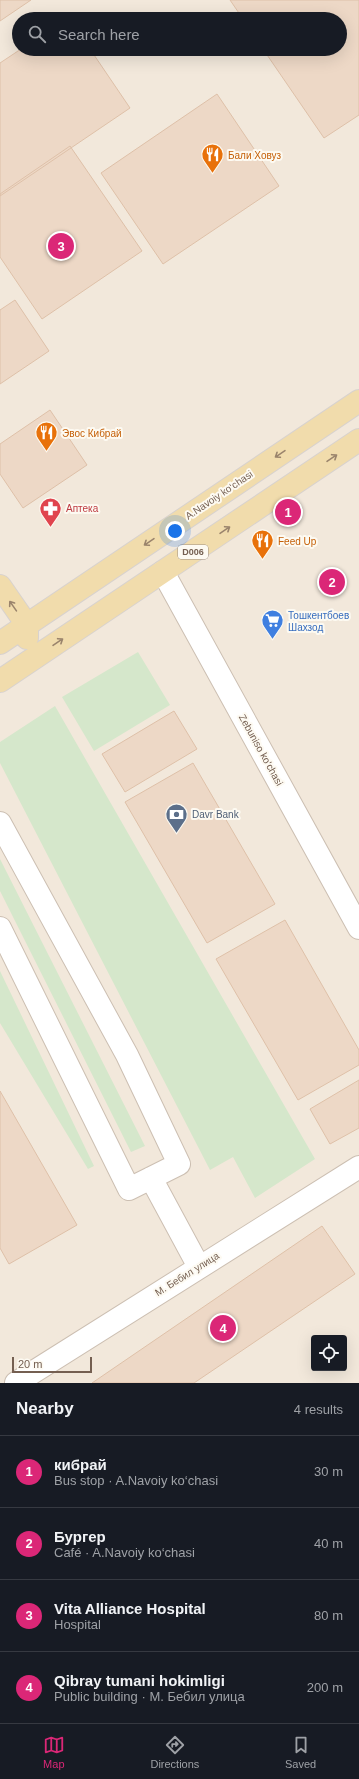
<!DOCTYPE html>
<meta charset="utf-8">
<style>
body{margin:0;font-family:Arial,sans-serif;background:#242831;color:#f1f3f6}
.controls{position:absolute;right:12px;bottom:12px;display:grid;overflow:hidden;border-radius:4px;box-shadow:0 4px 16px #0002}
.controls button{width:36px;height:36px;display:grid;place-items:center;padding:0;border:0;border-bottom:1px solid #363941;background:#171b24;color:#f1f3f6;font:20px sans-serif}
.scale{position:absolute;left:12px;bottom:10px;width:80px;box-sizing:border-box;padding-left:4px;border:2px solid #745f51;border-top:0;font-size:11px;line-height:14px;white-space:nowrap;color:#745f51;-webkit-text-stroke:3px #fdfaf2;paint-order:stroke}
.you{position:absolute;left:175px;top:531px;width:14px;height:14px;margin:-10px;border:3px solid #fff;border-radius:50%;background:#1a73e8;box-shadow:0 0 0 6px #1a73e833}
.badge{display:grid;place-items:center;width:26px;height:26px;border-radius:50%;background:#db2777;color:#fff;font-size:13px;font-weight:700}
.pin{position:absolute;translate:-50% -50%;border:2px solid #fff;box-shadow:0 1px 4px #0006}
.list{margin:0;padding:0;list-style:none}
h2{display:flex;justify-content:space-between;align-items:center;height:52px;margin:0;padding:0 16px;font-size:17px}
h2 small{font-size:13px;font-weight:400;color:#9ea1a6}
.list li{display:grid;grid-template-columns:26px 1fr auto;gap:12px;align-items:center;box-sizing:border-box;height:72px;padding:0 16px;border-top:1px solid #363941}
.list b{display:block;font-size:15px;white-space:nowrap}
.list p{margin:0;font-size:13px;white-space:nowrap;color:#9ea1a6}
.list em{font-size:13px;font-style:normal;color:#9ea1a6}
.icon{flex:none;width:22px;height:22px;fill:none;stroke:currentColor;stroke-width:2;stroke-linecap:round;stroke-linejoin:round}
.map{position:relative;flex:none;width:359px;height:1383px;overflow:hidden}
.search{position:absolute;background:#171b24;box-shadow:0 4px 16px #0002;left:12px;right:12px;top:12px;height:44px;display:flex;align-items:center;gap:10px;box-sizing:border-box;padding:0 14px;border-radius:22px;color:#9ea1a6;font-size:15px}
.sheet{height:340px;background:#171b24}
nav{display:flex;justify-content:space-around;align-items:center;box-sizing:border-box;height:56px;border-top:1px solid #363941;background:#171b24;font-size:11px;color:#9ea1a6}
nav a{display:grid;justify-items:center;gap:2px}
nav .on{color:#db2777}
.map>svg:first-child{display:block}
.residential{fill:#f2e8db;fill-rule:evenodd}
.green{fill:#d5e7cb}
.building{fill:#edd8c6;stroke:#dec0a8}
.lines{fill:none;stroke-linecap:round;stroke-linejoin:round}
.minor-casing{stroke:#ccbfb2;stroke-width:24}
.major-casing{stroke:#d8d2ce;stroke-width:24}
.minor{stroke:#fff;stroke-width:22}
.major{stroke:#f1dcac;stroke-width:22}
.oneway{stroke:#9a846c}
.labels{text-anchor:middle;dominant-baseline:central;stroke-width:4;stroke-linejoin:round;paint-order:stroke}
.shield{fill:#fdfaf2;stroke:#9d8e81;stroke-width:1}
.shield-label{font-size:9px;font-weight:bold;fill:#745f51}
.food-label{font-size:10px;fill:#c56008;stroke:#fdfaf2;text-anchor:start}
.street-label{font-size:10px;fill:#745f51;stroke:#fdfaf2}
.health-label{font-size:10px;fill:#be3a42;stroke:#fdfaf2;text-anchor:start}
.shop-label{font-size:10px;fill:#366cbe;stroke:#fdfaf2;text-anchor:start}
.service-label{font-size:10px;fill:#4e5e75;stroke:#fdfaf2;text-anchor:start}
</style>
<div class="map">
<svg width="359" height="1383" viewBox="0 0 359 1383">
<rect width="100%" height="100%" fill="#fbf6ec"/>
<path class="residential" d="M0,0H359V1383H0ZM19,19H340V49H19ZM314,1338H344V1368H314Z"/>
<path class="green" d="M138,652L170,705L94,751L62,697Z
M55,706L315,1159L255,1198L233,1157L210,1170L0,763V742Z
M0,859L145,1146L131,1152L0,891Z
M0,971L94,1166L88,1169L0,1023Z"/>
<path class="building" d="M0,0H31L0,21Z
M230,0H359V115L324,138L263,49H340V19H243Z
M21,49H90L130,108L0,196V63Z
M217,94L279,186L163,264L101,173Z
M70,146L142,251L42,319L0,257V194Z
M15,300L49,351L0,384V310Z
M50,410L87,465L23,508L0,474V444Z
M174,711L197,749L125,792L102,754Z
M193,763L275,904L207,943L125,802Z
M285,920L359,1050V1065L298,1100L216,959Z
M359,1080V1128L330,1144L310,1109Z
M0,1091L77,1225L9,1264L0,1248Z
M322,1226L355,1274L194,1383H92Z"/>
<g class="lines">
<defs>
<path id="minor" d="M163,572L359,928
M0,823L127,1055L179,1164L129,1189L0,928
M151,1178L199,1267
M16,1383L359,1167"/>
<path id="major" d="M0,586L27,625V638
M0,643L359,401
M0,681L359,440"/>
</defs>
<use href="#minor" class="minor-casing"/>
<use href="#major" class="major-casing"/>
<use href="#minor" class="minor"/>
<use href="#major" class="major"/>
</g>
<defs><path id="oneway-shaft" d="M-6 0H5M1.5-3L5.5 0L1.5 3" fill="none" stroke-width="1.6" stroke-linecap="round" stroke-linejoin="round"/></defs>
<g class="oneway">
<use href="#oneway-shaft" transform="translate(280 454) rotate(146)"/>
<use href="#oneway-shaft" transform="translate(332 458) rotate(-34)"/>
<use href="#oneway-shaft" transform="translate(225 530) rotate(-34)"/>
<use href="#oneway-shaft" transform="translate(149 542) rotate(146)"/>
<use href="#oneway-shaft" transform="translate(13 606) rotate(-125)"/>
<use href="#oneway-shaft" transform="translate(58 642) rotate(-34)"/>
</g>
<defs>
<symbol id="restaurant-pin" viewBox="-11 -11 22 30"><path d="M0 17L-7.5 6A9.5 9.5 0 1 1 7.5 6Z" fill="#e8710a" stroke="#fdfaf2"/><path d="M-5-6h1v4h1v-4h1v4h1v-4h1v5L-1.5 .5V6h-2V.5L-5-1ZM5-6V6H3V1.5H1.5Q1.5-4 5-6Z" fill="#fff"/></symbol>
<symbol id="pharmacy-pin" viewBox="-11 -11 22 30"><path d="M0 17L-7.5 6A9.5 9.5 0 1 1 7.5 6Z" fill="#e0444e" stroke="#fdfaf2"/><path d="M-2-6h4v4h4v4h-4v4h-4v-4h-4v-4h4Z" fill="#fff"/></symbol>
<symbol id="supermarket-pin" viewBox="-11 -11 22 30"><path d="M0 17L-7.5 6A9.5 9.5 0 1 1 7.5 6Z" fill="#3f7fe0" stroke="#fdfaf2"/><path d="M-6-5.5h2.5l.6 2H6L4.5 2H-2.5L-4.4-4H-6ZM-1.5 3.2a1.3 1.3 0 1 0 .1 0ZM3 3.2a1.3 1.3 0 1 0 .1 0Z" fill="#fff"/></symbol>
<symbol id="bank-pin" viewBox="-11 -11 22 30"><path d="M0 17L-7.5 6A9.5 9.5 0 1 1 7.5 6Z" fill="#5c6f8a" stroke="#fdfaf2"/><path d="M-6-4H6V4H-6ZM0-2.3a2.3 2.3 0 1 0 0 4.6a2.3 2.3 0 1 0 0-4.6Z" fill="#fff"/></symbol>
</defs>
<g fill-rule="evenodd">
<use href="#restaurant-pin" x="200" y="142" width="25" height="34"/>
<use href="#restaurant-pin" x="34" y="420" width="25" height="34"/>
<use href="#pharmacy-pin" x="38" y="496" width="25" height="34"/>
<use href="#restaurant-pin" x="250" y="528" width="25" height="34"/>
<use href="#supermarket-pin" x="260" y="608" width="25" height="34"/>
<use href="#bank-pin" x="164" y="802" width="25" height="34"/>
</g>
<g class="labels">
<rect class="shield" x="178" y="545" width="30" height="14" rx="3"/>
<g class="shield-label">
<text x="193" y="552">D006</text>
</g>
<g class="food-label">
<text x="228" y="155">Бали Ховуз</text>
<text x="62" y="433">Эвос Кибрай</text>
<text x="278" y="541">Feed Up</text>
</g>
<g class="street-label">
<text transform="translate(219 495) rotate(-34)">A.Navoiy ko‘chasi</text>
<text transform="translate(261 750) rotate(61)">Zebuniso ko'chasi</text>
<text transform="translate(187 1274) rotate(-32)">М. Бебил улица</text>
</g>
<g class="health-label">
<text x="66" y="508">Аптека</text>
</g>
<g class="shop-label">
<text x="288" y="615">Тошкентбоев<tspan x="288" dy="12">Шахзод</tspan></text>
</g>
<g class="service-label">
<text x="192" y="814">Davr Bank</text>
</g>
</g>
</svg>
<div class="controls">
<button><svg class="icon" aria-label="locate" viewBox="0 0 24 24"><circle cx="12" cy="12" r="6"/><path d="M12 2v4M12 18v4M2 12h4M18 12h4"/></svg></button>
</div>
<div class="scale">20 m</div>
<div class="you"></div>
<div class="pin badge" style="left:288px;top:512px">1</div>
<div class="pin badge" style="left:332px;top:582px">2</div>
<div class="pin badge" style="left:61px;top:246px">3</div>
<div class="pin badge" style="left:223px;top:1328px">4</div>
<div class="search"><svg class="icon" aria-label="search" viewBox="0 0 24 24"><circle cx="10" cy="10" r="6"/><path d="M15 15l6 6"/></svg>Search here</div>
</div>
<section class="sheet">
<h2>Nearby<small>4 results</small></h2>
<ul class="list">
<li><span class="badge">1</span><div><b>кибрай</b><p>Bus stop · A.Navoiy ko‘chasi</p></div><em>30 m</em></li>
<li><span class="badge">2</span><div><b>Бургер</b><p>Café · A.Navoiy ko‘chasi</p></div><em>40 m</em></li>
<li><span class="badge">3</span><div><b>Vita Alliance Hospital</b><p>Hospital</p></div><em>80 m</em></li>
<li><span class="badge">4</span><div><b>Qibray tumani hokimligi</b><p>Public building · М. Бебил улица</p></div><em>200 m</em></li>
</ul>
</section>
<nav>
<a class="on"><svg class="icon" aria-label="map" viewBox="0 0 24 24"><path d="M3 6l6-2 6 2 6-2v14l-6 2-6-2-6 2zM9 4v14M15 6v14"/></svg>Map</a>
<a><svg class="icon" aria-label="directions" viewBox="0 0 24 24"><path d="M12 3l9 9-9 9-9-9zM9 14v-3h6M13 9l2 2-2 2"/></svg>Directions</a>
<a><svg class="icon" aria-label="saved" viewBox="0 0 24 24"><path d="M7 4h10v16l-5-4-5 4z"/></svg>Saved</a>
</nav>
